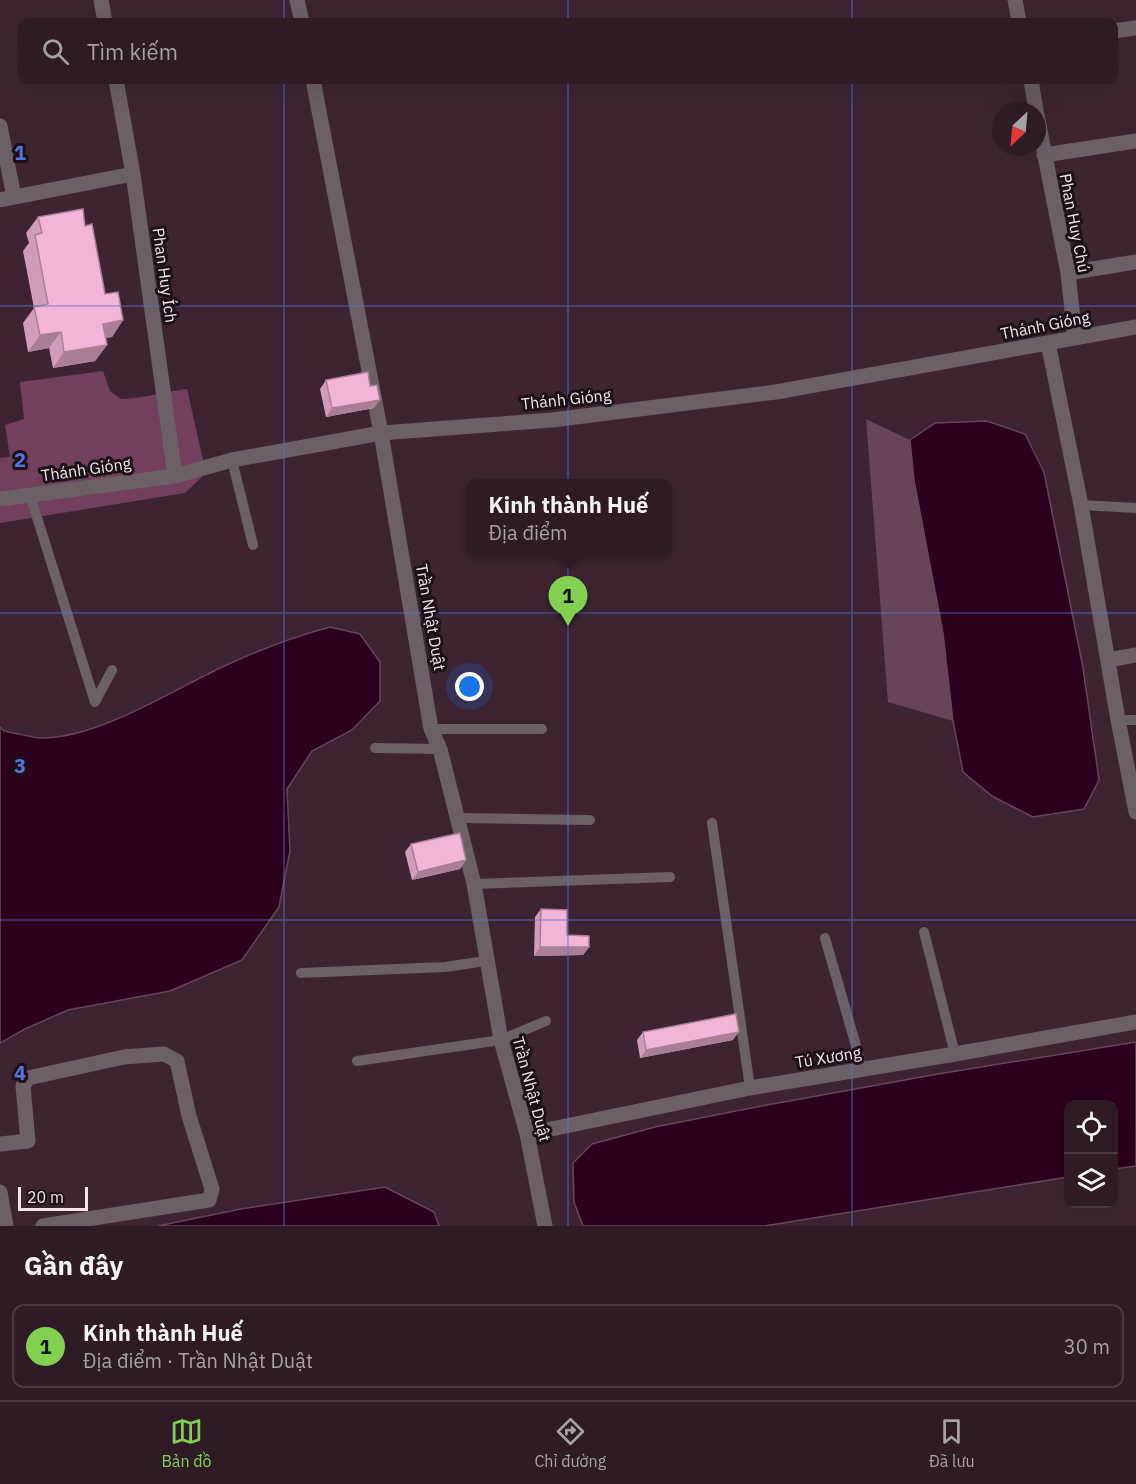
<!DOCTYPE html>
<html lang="vi">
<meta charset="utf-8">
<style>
body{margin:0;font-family:"IBM Plex Sans",sans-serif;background:#3a2832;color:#f1f3f6}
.controls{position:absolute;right:18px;bottom:18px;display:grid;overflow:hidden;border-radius:12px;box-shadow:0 6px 24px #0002}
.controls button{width:54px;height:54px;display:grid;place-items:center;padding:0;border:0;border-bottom:2px solid #493943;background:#2e1b26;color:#f1f3f6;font:30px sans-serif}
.compass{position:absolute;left:992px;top:102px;width:54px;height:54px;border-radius:50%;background:#2e1b26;box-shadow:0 6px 24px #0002;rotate:206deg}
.scale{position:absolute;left:18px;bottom:15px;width:70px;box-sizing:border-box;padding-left:6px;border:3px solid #f5e3ec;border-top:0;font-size:16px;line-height:21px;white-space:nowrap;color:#f5e3ec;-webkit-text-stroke:4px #1d1118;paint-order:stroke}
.you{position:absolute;left:470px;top:687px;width:21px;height:21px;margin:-15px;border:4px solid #fff;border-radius:50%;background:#1a73e8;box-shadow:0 0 0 9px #1a73e833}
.badge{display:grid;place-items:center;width:39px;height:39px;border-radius:50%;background:#81d050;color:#111;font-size:20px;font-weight:700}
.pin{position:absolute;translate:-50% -50px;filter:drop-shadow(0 2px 3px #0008)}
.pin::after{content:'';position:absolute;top:32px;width:21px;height:18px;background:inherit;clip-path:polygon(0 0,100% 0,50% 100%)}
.popup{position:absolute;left:465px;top:479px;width:207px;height:78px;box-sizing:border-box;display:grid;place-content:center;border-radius:12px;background:#2e1b26;filter:drop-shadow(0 2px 4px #0005);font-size:20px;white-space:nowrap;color:#a7a1a7}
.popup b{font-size:22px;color:#f1f3f6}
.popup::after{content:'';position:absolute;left:50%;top:100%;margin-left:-12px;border:12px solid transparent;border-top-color:#2e1b26}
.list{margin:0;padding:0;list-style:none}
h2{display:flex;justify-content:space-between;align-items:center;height:78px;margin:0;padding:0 24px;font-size:26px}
h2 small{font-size:20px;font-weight:400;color:#a7a1a7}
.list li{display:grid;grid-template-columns:39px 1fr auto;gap:18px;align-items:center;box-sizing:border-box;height:84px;margin:0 12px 12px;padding:0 12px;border:2px solid #493943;border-radius:12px}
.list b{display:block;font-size:22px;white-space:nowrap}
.list p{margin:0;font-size:20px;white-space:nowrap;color:#a7a1a7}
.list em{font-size:20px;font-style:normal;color:#a7a1a7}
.icon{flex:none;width:33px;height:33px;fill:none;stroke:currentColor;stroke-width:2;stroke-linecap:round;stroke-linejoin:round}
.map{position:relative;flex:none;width:1136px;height:1226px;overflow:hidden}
.search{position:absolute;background:#2e1b26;box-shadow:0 6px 24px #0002;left:18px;right:18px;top:18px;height:66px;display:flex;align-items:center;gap:15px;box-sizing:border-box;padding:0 21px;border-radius:12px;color:#a7a1a7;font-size:22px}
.sheet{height:174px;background:#2e1b26}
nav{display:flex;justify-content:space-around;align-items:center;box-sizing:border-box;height:84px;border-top:2px solid #493943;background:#2e1b26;font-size:16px;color:#a7a1a7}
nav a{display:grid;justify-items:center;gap:3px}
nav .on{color:#81d050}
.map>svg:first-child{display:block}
.green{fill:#674458}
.forest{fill:#733f5d}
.water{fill:#2b001c;stroke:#68445a;stroke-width:1.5}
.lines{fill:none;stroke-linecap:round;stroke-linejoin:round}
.lane{stroke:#6c5f66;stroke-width:10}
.street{stroke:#6c5f66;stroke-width:15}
.wall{fill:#d19cb9}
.shaded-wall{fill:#aa7f96}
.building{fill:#f3b5d7;stroke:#aa7f96;stroke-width:1.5}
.grid{fill:none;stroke:#5373dd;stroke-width:1.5;stroke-opacity:0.55}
.labels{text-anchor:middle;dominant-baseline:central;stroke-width:6;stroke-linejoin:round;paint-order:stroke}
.street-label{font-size:16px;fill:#f5e3ec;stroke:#1d1118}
.grid-label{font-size:20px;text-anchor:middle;font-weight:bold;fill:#5373dd;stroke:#1d1118;stroke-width:6;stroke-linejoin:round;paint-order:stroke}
</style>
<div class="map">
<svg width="1136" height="1226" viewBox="0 0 1136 1226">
<rect width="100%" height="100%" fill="#3e2433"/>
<path class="green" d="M866,419L910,440L914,480L943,633L953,721L888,702Z"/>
<path class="forest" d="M103,371L110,391L121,399C144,398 165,392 187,389L206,473L185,493L0,523V458L10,457L5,425L24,419L20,382Z"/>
<path class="water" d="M987,421L1025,434L1044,472L1083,668L1099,780L1084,809L1033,817L992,796L963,772L953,721L943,633L914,480L910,440L935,423Z
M330,627L360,634L380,662V701L352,730L312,751L287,789L290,851L279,907L242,960L170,991L68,1010L25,1029L0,1043V727L4,731C16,733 29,737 40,738C96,739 168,693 218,669C254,652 292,637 330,627Z
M1136,1042V1166L1114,1169V1104H1068V1177L764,1226H583L574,1202L573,1163L592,1144L655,1127L767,1105L938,1074Z
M385,1187L434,1212L439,1226H158L241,1209Z"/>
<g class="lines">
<path class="lane" d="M232,460L253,545
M30,495L95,702L112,670
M1081,505L1136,508
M1118,720H1136
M431,729H542
M375,748L440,749
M457,818L590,820
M712,823L750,1088
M474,884L670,877
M924,932L955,1054
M825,938L863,1070
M301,973L445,967L486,961
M357,1061L501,1040L546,1021"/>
<path class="street" d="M101,0L105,22
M297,0L302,22
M1015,0L1019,22
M1114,31L1136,28
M116,80L133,174L175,476
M313,80L381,433L431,729L440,749L474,884L501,1040L527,1134L545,1226
M1031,80L1036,111
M1037,115L1068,273L1075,338
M0,126L14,197
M1044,155L1136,141
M0,200L133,174
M1068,273L1136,262
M1048,343L1081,505L1118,720L1136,812
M0,499L175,476L232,460L381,433L552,420L776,392L1136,327
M1108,660L1136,655
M527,1134L750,1088L955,1054L1136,1022
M0,1144L28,1141L23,1086L28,1078L124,1057L164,1054L177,1061L189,1116L212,1189L209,1200L43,1226
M0,1192L6,1226"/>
</g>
<path class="wall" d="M38,217L85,226L105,294L123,320L112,337L105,338L107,345L95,361L53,368L49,348L28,352L23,323L34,308L23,251L29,243L26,233Z
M326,380L370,386L374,408L326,417L320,389Z
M411,844L466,860L460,869L412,880L405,852Z
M541,909L567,935L589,947L583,955L534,956L535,917Z
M643,1032L733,1040L640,1058L637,1040Z"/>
<path class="shaded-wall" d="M123,320L112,337L91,340L103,324Z
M61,332L49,348L28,352L40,335Z
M107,345L95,361L53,368L64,352Z
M380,400L374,408L326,417L332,408Z
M466,860L460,869L412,880L418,872Z
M540,947H589L583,955L534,956Z
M739,1032L733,1040L640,1058L646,1050Z"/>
<path class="building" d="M83,209L85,226L92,224L105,294L118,292L123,320L103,324L107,345L64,352L61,332L40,335L34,307L48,304L35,235L42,233L38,217Z
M368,372L370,386L377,385L380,400L332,408L326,380Z
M460,833L466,860L418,872L411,844Z
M541,909L567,910V935L589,936V947H540Z
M736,1014L739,1032L646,1050L643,1032Z"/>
<path class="grid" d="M284,0V22M568,0V22M852,0V22M284,80V1226M568,80V1226M852,80V1226M0,306H1136M0,613H1136M0,920H1136"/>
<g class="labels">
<g class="street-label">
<text transform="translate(1075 223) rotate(79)">Phan Huy Chú</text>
<text transform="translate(165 275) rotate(82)">Phan Huy Ích</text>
<text transform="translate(1045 325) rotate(-11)">Thánh Gióng</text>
<text transform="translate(566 399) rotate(-6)">Thánh Gióng</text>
<text transform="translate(86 469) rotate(-8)">Thánh Gióng</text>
<text transform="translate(431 617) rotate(80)">Trần Nhật Duật</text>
<text transform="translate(828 1057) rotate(-9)">Tú Xương</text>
<text transform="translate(532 1089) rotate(75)">Trần Nhật Duật</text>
</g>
</g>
<g class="grid-label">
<text x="20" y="160">1</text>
<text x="20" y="467">2</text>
<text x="20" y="773">3</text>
<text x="20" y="1080">4</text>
</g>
</svg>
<div class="controls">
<button><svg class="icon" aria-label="locate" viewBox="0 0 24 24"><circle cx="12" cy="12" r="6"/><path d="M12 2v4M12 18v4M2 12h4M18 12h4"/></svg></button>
<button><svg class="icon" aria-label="layers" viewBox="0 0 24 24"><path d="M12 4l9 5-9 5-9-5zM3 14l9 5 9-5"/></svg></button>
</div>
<svg class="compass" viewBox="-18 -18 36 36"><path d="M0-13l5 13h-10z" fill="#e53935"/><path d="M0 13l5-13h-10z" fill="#a7a1a7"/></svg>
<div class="scale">20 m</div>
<div class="you"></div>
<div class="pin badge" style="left:568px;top:626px">1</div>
<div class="popup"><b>Kinh thành Huế</b>Địa điểm</div>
<div class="search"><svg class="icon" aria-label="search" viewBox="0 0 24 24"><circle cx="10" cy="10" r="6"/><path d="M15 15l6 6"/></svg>Tìm kiếm</div>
</div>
<section class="sheet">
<h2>Gần đây<small></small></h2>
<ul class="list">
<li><span class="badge">1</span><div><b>Kinh thành Huế</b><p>Địa điểm · Trần Nhật Duật</p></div><em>30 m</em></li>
</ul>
</section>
<nav>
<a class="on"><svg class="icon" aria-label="map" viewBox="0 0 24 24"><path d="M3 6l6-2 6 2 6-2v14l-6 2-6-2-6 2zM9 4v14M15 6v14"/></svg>Bản đồ</a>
<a><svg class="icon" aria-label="directions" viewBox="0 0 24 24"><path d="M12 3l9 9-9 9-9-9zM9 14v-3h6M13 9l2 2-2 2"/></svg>Chỉ đường</a>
<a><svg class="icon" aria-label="saved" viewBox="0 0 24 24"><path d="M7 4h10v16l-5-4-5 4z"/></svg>Đã lưu</a>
</nav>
